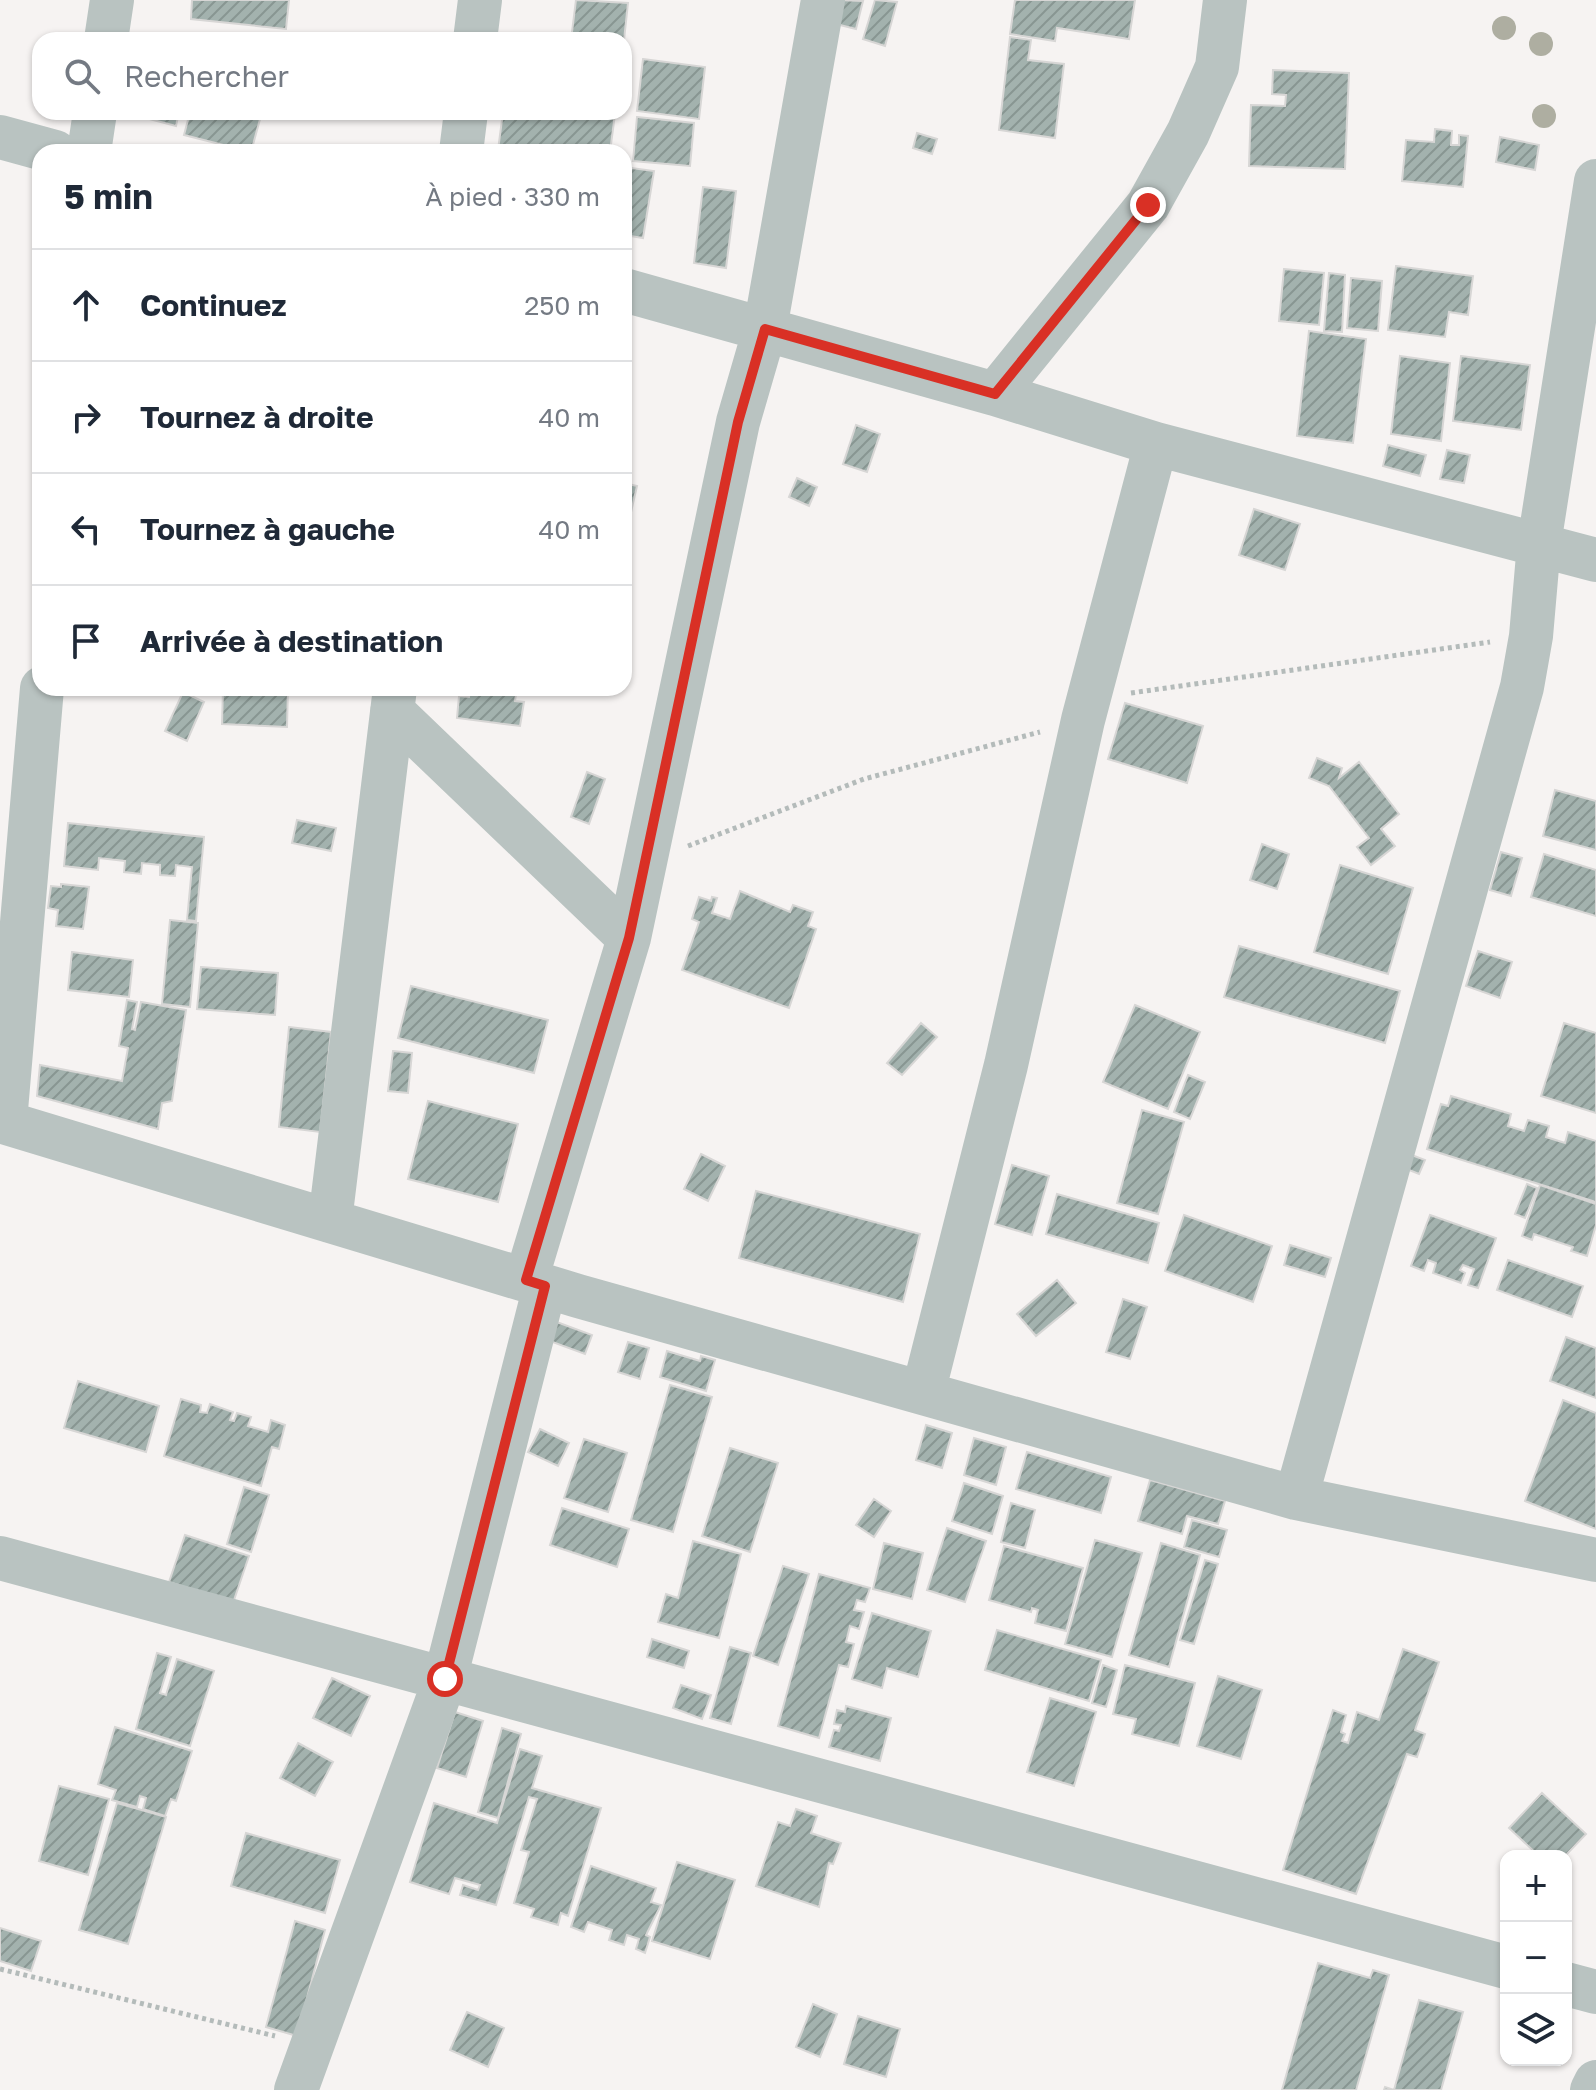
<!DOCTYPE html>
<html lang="fr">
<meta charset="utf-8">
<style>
body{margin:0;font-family:"Golos Text",sans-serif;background:#f6f6f7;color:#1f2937}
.controls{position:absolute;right:24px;bottom:24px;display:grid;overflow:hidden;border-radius:16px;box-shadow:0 2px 6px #0004}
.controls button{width:72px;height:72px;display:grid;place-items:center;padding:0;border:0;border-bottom:2px solid #e0e1e3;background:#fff;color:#1f2937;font:40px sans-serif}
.stop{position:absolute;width:24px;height:24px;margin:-18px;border:6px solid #d93025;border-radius:50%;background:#fff}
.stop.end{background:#d93025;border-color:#fff;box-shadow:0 2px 8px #0008}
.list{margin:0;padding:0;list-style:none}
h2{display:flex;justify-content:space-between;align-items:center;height:104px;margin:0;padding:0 32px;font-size:34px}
h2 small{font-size:26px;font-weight:400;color:#747a83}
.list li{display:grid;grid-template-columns:52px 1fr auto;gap:24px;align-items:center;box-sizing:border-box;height:112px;padding:0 32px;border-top:2px solid #e0e1e3}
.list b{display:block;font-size:30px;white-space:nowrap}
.list em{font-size:26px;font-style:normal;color:#747a83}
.icon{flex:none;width:44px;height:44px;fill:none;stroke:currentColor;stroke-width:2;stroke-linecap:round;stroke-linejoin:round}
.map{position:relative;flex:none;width:1596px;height:2090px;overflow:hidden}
.search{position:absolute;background:#fff;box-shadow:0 2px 6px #0004;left:32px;top:32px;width:600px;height:88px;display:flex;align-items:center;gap:20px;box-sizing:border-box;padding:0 28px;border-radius:24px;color:#747a83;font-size:30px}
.panel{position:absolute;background:#fff;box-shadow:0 2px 6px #0004;left:32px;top:144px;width:600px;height:552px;border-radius:24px}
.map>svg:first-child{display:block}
.building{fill:url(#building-hatch);stroke:#d7d6d5;stroke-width:2}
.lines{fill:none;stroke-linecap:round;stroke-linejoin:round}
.path{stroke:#b4bbba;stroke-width:5;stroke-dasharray:4 4;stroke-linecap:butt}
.minor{stroke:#b9c3c1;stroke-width:44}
.tree{fill:#aeaea1}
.route{stroke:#d93025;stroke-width:10}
</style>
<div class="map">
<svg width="1596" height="2090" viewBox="0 0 1596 2090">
<defs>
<pattern id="building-hatch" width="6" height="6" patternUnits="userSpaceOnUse" patternTransform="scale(2)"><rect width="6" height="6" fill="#a3b2ae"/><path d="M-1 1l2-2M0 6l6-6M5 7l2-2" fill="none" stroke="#889692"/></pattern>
</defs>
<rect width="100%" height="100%" fill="#f6f3f2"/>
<path class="building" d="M192,0H289L286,29L191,19Z
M576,0L628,3L624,40H571Z
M838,0L863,1L856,29L832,23Z
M875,0L897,2L885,46L863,39Z
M1015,0H1135L1129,39L1057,28L1055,41L1010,34Z
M1010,37L1031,40L1028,60L1064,64L1055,138L999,130Z
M643,59L705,67L699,119L637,111Z
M1273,70L1349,73L1345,169L1249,166L1251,105L1285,106L1286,95L1272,94Z
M139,112H179L176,126L138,116Z
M190,112H262L251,152L184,135Z
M503,112L615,114L610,152L498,150Z
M637,117L694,123L690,166L633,161Z
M1435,129L1452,131L1451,145H1459V135L1468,136L1463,187L1402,181L1406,140L1434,142Z
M917,133L937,139L932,154L913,148Z
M1500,137L1539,145L1535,170L1496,162Z
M624,167L654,171L643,238L624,235Z
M703,187L736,191L726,268L694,263Z
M1396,266L1473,276L1468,315L1449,312L1445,337L1388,330Z
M1284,269L1324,273L1319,325L1279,321Z
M1329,273L1345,275L1342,332L1324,331Z
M1351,278L1382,281L1378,331L1347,328Z
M1309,331L1366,339L1353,443L1297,436Z
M1400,356L1450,363L1441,441L1391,434Z
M1461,356L1530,365L1521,430L1453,421Z
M856,425L880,434L867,472L843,464Z
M1388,445L1426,455L1420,476L1383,466Z
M1447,450L1470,455L1464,483L1440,479Z
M797,478L817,487L809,506L789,497Z
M624,483L637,486L624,543Z
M1254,509L1300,524L1285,570L1239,555Z
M223,688H288L287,727L222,724Z
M470,688H517L515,701L524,702L520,726L457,718L459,696L469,697Z
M183,692L204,702L187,741L165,731Z
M1125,703L1203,726L1187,783L1108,759Z
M1317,758L1342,768L1339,778L1359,762L1399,814L1381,829L1395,846L1371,865L1357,847L1369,838L1329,786L1309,778Z
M587,772L605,779L589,824L571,817Z
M1555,790L1596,801V850L1543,836Z
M297,820L336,828L331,851L292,843Z
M68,823L204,837L196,921L187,920L192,867L176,865L175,876L160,875V865L142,863L141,874L124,872L125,861L99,858L98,870L64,866Z
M1262,844L1289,854L1277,889L1250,880Z
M1501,852L1522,858L1511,896L1490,890Z
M1544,854L1596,870V916L1531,897Z
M1340,865L1413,888L1388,974L1314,952Z
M61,884L89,887L83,929L56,926L58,910L48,908L51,886L61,887Z
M740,891L790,912L793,905L813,912L808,926L816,929L789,1008L682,970L699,922L692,919L699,897L711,901L712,897L717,898L712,913L730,919Z
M170,920L198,923L190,1007L162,1004Z
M1239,946L1400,991L1385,1043L1224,997Z
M1478,951L1512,962L1500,998L1466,986Z
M72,952L133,960L129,997L68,990Z
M201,967L278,973L275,1015L197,1009Z
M411,986L548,1020L534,1073L398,1038Z
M127,1000L137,1002L132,1029L135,1030L141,1002L186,1010L172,1101L162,1103L158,1129L37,1096L40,1065L122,1081L128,1048L119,1046Z
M1135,1005L1200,1032L1168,1109L1103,1082Z
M921,1023L937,1037L902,1075L887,1063Z
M1564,1023L1596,1033V1113L1541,1096Z
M289,1027L331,1032L320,1132L279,1127Z
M393,1051L412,1053L408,1093L388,1091Z
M1188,1075L1205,1082L1190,1119L1174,1112Z
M1451,1096L1511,1114L1508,1126L1524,1131L1528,1120L1549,1126L1546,1137L1565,1143L1568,1132L1596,1141V1202L1427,1149L1441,1104L1448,1106Z
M428,1101L518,1124L498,1202L408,1179Z
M1142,1110L1184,1122L1158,1214L1117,1203Z
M701,1154L725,1166L708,1201L684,1189Z
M1409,1154L1425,1160L1419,1174L1404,1168Z
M1012,1165L1049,1176L1032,1235L995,1224Z
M1527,1184L1537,1188L1525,1218L1515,1214Z
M1540,1185L1596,1204V1225L1587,1256L1571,1251L1573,1247L1534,1234L1532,1240L1522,1236Z
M756,1191L920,1234L903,1302L739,1258Z
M1057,1194L1159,1223L1148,1263L1046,1234Z
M1184,1215L1272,1246L1253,1302L1165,1271Z
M1430,1215L1496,1238L1478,1288L1468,1285L1474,1269L1463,1265L1460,1270L1465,1273L1461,1283L1433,1273L1436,1263L1428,1260L1424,1271L1411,1266Z
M1290,1245L1331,1258L1325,1277L1284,1265Z
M1508,1260L1583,1286L1572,1317L1497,1290Z
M1057,1280L1076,1303L1036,1336L1017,1314Z
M1123,1299L1147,1307L1130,1359L1106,1352Z
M554,1321L592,1335L585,1354L547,1340Z
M1566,1337L1596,1348V1398L1550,1381Z
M628,1342L649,1348L640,1379L618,1372Z
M667,1351L700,1361L701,1356L715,1360L706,1391L660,1377Z
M78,1381L159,1406L146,1452L64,1428Z
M670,1385L712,1397L673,1532L631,1520Z
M181,1399L201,1405L200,1412L207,1413L210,1404L233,1412L230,1420L234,1421L237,1413L251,1417L248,1426L268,1432L271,1420L285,1425L279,1449L272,1447L261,1486L164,1456Z
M1563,1400L1596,1413V1529L1525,1501Z
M926,1425L952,1433L942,1468L916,1460Z
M540,1429L569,1443L558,1466L528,1452Z
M974,1438L1006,1447L996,1485L964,1475Z
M584,1439L627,1453L608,1512L564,1498Z
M730,1448L778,1463L750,1552L702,1536Z
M1027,1452L1111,1477L1101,1513L1016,1489Z
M1150,1480L1225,1501L1218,1524L1187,1516L1182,1534L1138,1521Z
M964,1483L1003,1496L992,1534L952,1521Z
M244,1487L269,1495L251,1552L227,1544Z
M874,1499L891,1511L874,1537L856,1525Z
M1011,1503L1035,1510L1025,1548L1001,1542Z
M562,1508L629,1529L617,1567L550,1545Z
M1192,1520L1227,1530L1219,1557L1184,1547Z
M947,1528L986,1541L965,1602L927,1590Z
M185,1535L249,1556L233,1603L169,1582Z
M1095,1540L1142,1553L1112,1657L1065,1644Z
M693,1541L741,1554L719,1638L658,1622L666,1594L678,1598Z
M884,1543L923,1553L912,1599L873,1589Z
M1161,1543L1200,1555L1169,1667L1129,1655Z
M1004,1546L1083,1568L1066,1631L1035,1623L1038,1610L1032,1608L1031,1612L989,1600Z
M1205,1560L1218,1564L1194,1644L1180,1640Z
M783,1566L809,1574L778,1665L753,1656Z
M819,1574L870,1588L865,1602L857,1600L854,1610L864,1612L859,1629L850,1626L846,1642L854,1644L848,1667L839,1665L819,1738L778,1726Z
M872,1613L931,1631L918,1677L887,1668L882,1688L852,1679Z
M997,1630L1101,1660L1089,1701L985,1670Z
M652,1639L689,1651L684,1668L647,1657Z
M730,1647L751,1653L731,1724L710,1718Z
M1403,1649L1439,1662L1415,1730L1425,1734L1417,1757L1407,1754L1356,1894L1283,1870L1333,1710L1346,1715L1341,1732L1345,1734L1342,1741L1348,1743L1357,1712L1379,1720Z
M157,1653L171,1657L160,1693L166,1695L177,1659L214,1671L190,1746L136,1729Z
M1103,1665L1117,1670L1106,1707L1092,1703Z
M1125,1665L1195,1683L1179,1746L1132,1734L1136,1719L1113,1714Z
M1218,1676L1262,1690L1241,1759L1197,1746Z
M332,1678L370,1696L351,1736L313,1718Z
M681,1685L711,1695L702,1719L673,1708Z
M1050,1698L1096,1712L1074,1786L1027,1772Z
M846,1706L891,1718L880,1761L829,1747L834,1730L839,1731L841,1725L834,1724L837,1710L845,1712Z
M455,1712L483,1721L466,1777L437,1768Z
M115,1727L192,1751L176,1801L171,1799L165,1816L143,1809L146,1798L140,1796L137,1807L112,1800L116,1790L98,1784Z
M502,1728L521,1734L498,1818L478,1812Z
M298,1743L333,1762L315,1796L280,1778Z
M520,1749L542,1756L532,1788L601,1808L568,1916L561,1913L558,1925L531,1917L534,1909L514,1903L529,1852L521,1850L537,1799L529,1797L496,1905L460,1895L463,1885L478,1890L480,1885L455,1878L449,1894L410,1882L434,1803L497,1823Z
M59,1786L109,1799L88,1875L39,1861Z
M1542,1793L1586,1834L1565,1856H1539L1509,1828Z
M117,1803L166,1817L128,1944L79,1930Z
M796,1809L817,1816L811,1833L841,1843L833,1864L829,1863L819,1907L756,1886L778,1822L790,1826Z
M246,1833L340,1860L325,1913L231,1886Z
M677,1862L735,1880L710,1959L652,1941Z
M591,1866L656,1888L651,1902L661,1905L646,1935L650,1937L645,1953L636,1949L639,1939L627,1935L624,1945L609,1940L612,1930L588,1922L584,1932L571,1927Z
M295,1921L325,1930L297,2036L266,2027Z
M0,1928L41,1941L31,1971L0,1961Z
M1318,1963L1370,1978L1373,1970L1389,1975L1356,2090H1282Z
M1419,2000L1463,2012L1441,2090H1384L1385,2087L1394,2090Z
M813,2004L837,2014L820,2057L796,2047Z
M467,2012L504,2028L488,2067L450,2050Z
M858,2016L900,2029L886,2077L844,2064Z"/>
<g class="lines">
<path class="path" d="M1131,693L1490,642
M688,846L864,779L1040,732
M0,1969L275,2036"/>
<path class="minor" d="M106,40L112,0
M475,40L480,0
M0,137L55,152
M89,152L95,112
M461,152L466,112
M624,290L995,394L1156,444L1596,560
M995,394L1148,205L1188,133L1217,67L1225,0
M392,711L629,938
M0,1121L578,1296L1296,1498L1596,1560
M5,1122L42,688
M330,1221L395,688
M526,1280L629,938L738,422L765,329L823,0
M923,1393L1006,1065L1083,720L1156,444
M1296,1498L1522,687L1531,636L1539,544L1596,181
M0,1558L1506,1967
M1566,1984L1596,1992
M296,2090L445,1679L545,1286
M1592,2090L1596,2082"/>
</g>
<g class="tree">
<circle cx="1504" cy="28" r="12"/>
<circle cx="1541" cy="44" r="12"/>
<circle cx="1544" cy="116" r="12"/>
</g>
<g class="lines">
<path class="route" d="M445,1679L545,1286L526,1280L629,938L738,422L765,329L995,394L1148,205"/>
</g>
</svg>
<div class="controls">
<button>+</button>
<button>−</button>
<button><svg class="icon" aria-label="layers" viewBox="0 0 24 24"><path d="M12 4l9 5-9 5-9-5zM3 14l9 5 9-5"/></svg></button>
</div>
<div class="stop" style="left:445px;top:1679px"></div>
<div class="stop end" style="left:1148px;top:205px"></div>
<div class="search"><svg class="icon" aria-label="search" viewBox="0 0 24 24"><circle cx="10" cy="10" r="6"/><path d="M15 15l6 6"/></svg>Rechercher</div>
<section class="panel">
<h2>5 min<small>À pied · 330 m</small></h2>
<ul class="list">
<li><svg class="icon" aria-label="ahead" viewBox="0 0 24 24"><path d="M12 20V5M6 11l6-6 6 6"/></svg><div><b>Continuez</b></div><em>250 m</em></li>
<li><svg class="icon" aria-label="right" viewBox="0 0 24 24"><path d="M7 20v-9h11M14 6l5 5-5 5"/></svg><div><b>Tournez à droite</b></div><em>40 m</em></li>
<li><svg class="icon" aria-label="left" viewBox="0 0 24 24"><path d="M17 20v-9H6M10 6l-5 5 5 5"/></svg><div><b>Tournez à gauche</b></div><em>40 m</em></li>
<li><svg class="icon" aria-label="arrive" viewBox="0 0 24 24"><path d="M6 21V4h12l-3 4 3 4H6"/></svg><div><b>Arrivée à destination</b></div></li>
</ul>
</section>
</div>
